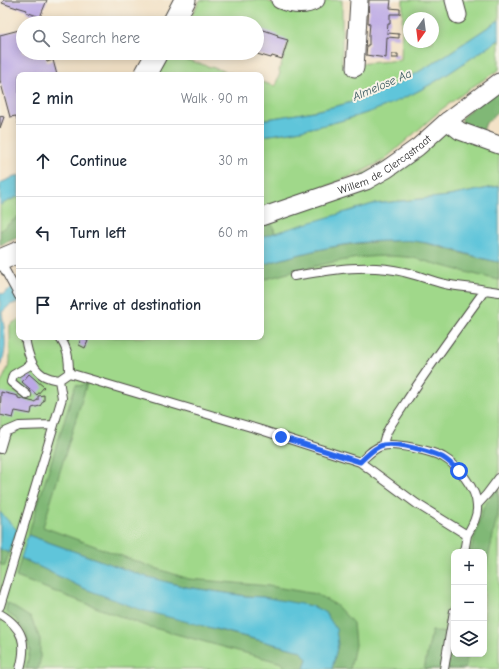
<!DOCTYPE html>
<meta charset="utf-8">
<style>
body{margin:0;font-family:"Comic Neue",sans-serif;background:#f6f6f7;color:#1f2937}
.controls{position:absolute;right:12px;bottom:12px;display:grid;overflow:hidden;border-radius:8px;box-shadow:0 2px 10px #0003}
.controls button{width:36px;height:36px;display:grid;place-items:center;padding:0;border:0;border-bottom:1px solid #e0e1e3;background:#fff;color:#1f2937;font:20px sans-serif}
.compass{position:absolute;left:403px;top:12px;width:36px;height:36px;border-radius:50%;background:#fff;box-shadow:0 2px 10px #0003;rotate:194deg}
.stop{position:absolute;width:12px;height:12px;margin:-9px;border:3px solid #2563eb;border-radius:50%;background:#fff}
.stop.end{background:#2563eb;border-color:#fff;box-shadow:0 1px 4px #0008}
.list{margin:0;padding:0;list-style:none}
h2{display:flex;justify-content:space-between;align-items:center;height:52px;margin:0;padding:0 16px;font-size:17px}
h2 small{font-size:13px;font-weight:400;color:#747a83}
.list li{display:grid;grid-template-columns:26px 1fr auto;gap:12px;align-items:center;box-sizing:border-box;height:72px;padding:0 16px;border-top:1px solid #e0e1e3}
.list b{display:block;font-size:15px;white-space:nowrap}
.list em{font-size:13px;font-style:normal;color:#747a83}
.icon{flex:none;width:22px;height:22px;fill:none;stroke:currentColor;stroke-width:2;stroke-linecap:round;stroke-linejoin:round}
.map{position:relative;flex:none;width:499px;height:669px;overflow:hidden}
.search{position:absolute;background:#fff;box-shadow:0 2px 10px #0003;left:16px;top:16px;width:248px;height:44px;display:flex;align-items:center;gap:10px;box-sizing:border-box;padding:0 14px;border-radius:22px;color:#747a83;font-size:15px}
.panel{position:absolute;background:#fff;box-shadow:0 2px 10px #0003;left:16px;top:72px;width:248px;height:268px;border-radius:8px}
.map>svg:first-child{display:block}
.green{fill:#a0d88a;stroke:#66825a;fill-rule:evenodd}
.forest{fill:#80b876;stroke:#567250}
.water{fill:#5ec5da;stroke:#447882}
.building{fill:#bba8e5}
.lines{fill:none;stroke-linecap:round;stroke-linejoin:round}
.service-casing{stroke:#494642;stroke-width:10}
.minor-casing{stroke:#494642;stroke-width:19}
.tertiary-casing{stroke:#494642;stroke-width:23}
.service{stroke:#fff;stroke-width:8}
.minor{stroke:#fff;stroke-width:17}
.tertiary{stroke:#fff;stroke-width:21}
.route{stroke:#2563eb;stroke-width:5}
.labels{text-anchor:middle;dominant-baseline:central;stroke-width:4;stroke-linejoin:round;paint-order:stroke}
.street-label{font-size:11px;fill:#2b2b2b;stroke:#f7f3e8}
.water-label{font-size:12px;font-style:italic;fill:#3a5960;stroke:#f7f3e8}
</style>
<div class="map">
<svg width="499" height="669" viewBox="0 0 499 669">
<rect width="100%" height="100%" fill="#f7f3e8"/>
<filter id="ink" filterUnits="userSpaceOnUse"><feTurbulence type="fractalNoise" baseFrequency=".025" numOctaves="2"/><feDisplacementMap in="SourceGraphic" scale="8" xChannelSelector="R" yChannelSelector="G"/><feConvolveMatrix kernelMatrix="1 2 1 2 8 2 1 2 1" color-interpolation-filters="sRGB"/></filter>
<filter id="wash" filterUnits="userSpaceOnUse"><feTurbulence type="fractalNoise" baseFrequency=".012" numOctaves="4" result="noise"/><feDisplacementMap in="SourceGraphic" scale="16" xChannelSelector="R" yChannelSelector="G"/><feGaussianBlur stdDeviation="0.9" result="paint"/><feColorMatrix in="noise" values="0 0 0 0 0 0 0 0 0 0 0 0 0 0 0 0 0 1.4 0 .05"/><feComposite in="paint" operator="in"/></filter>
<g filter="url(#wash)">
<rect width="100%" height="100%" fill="#f3e2c7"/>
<path class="green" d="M200,0H265L286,9L314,8L324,0H342V64L357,69V64L401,60L403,0H499V20C460,45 424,72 382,91C344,108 302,113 261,120V82L275,86L280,73L279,71L288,44L257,34V23H187ZM409,18H433V42H409Z
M499,40V70L472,87L442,109L384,160L361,172L330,185L261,210V136C315,130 374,115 422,89C449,75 473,56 499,40Z
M174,56L238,75H158L164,63L169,57Z
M446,131L499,152V186L449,196L373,204L275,234L273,226L269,222Z
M19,196V216L0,231V205Z
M392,249L499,269V669H0V385L10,363V325L19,319V337H261V272ZM454,552H484V654H454Z"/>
<path class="forest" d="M499,85V111L486,123L482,133L462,125V117Z
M19,216V237L0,245V231Z
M269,222L273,226L275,234L261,237V225Z
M412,240C442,246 470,257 499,262V280C475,275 452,268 428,262C421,260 412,257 405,257C357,252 306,269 261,280V265C287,258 312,250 339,246C363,242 388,241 412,240Z
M87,383L43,527L149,566L189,579L269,586L316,594L336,605L353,623L355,645L350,669H332L338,644L282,601L263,597L246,596L186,587L144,576L28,535L75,387L76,385L80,386Z
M498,486L499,507L484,578V552H470L471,550L483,508Z
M0,549L9,553L5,566L0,564Z
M21,558L83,588L222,631L301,651L307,658L304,669H286L282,663L143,625L16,577Z
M7,603L31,618L40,639V661L38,669H26L30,650L26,632L16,619L6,612Z
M432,631L446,633L440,669H424Z
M454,636V654H468L465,669H447Z"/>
<path class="water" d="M499,20V40C473,56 449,75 422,89C374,115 315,130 261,136V120C302,113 344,108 382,91C424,72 460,45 499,20Z
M19,175V196L0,205V183Z
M499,186V262C470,257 443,244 413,241C406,240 397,241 389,241C345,241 303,253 261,265V237L373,204L449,196Z
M19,283V302L10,305L2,312C4,330 9,349 0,366V293L3,294Z
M0,512L17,530L9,553L0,549Z
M28,535L144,576L186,587L246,596L263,597L312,606L325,612L336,629L338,644L332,669H304L307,659L301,651L141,610L83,588L21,558Z"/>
<g id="blocks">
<path class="building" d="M4,0H47L40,17L26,12L27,10L17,7V8L2,3Z
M369,0H391L390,8L400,9V14H390V24H388L387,33L399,34V38L387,37L386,58L366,55L367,45H369V34L370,23H368Z
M210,16L221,19L222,17L241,23H208Z
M23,29V53H45L47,62L53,60L57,75H19V126L16,116L10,117L0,80V35Z
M261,29L278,35L277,37L288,40L282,59L272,56L271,58L257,54V31H260Z
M392,54H398V58H392Z
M0,116L4,117L0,128Z
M81,337L88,341L85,348L79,345Z
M29,374L44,387L37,395L22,382Z
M1,392L18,396V398L34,402L38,400V396L44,395V400L40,406L32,408L31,414L15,411L13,418L0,415Z"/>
</g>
</g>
<g filter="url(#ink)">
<use href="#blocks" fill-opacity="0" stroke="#494642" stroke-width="1"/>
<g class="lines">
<defs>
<path id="service" d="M0,261L19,296
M294,276C330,270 367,263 404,272C418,275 431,281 445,284C458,287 472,287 485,290
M25,337C27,351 32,372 47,377C51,379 55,379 59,380L69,373C69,359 68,348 59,337
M69,373L261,430L360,462L417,504L467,535L464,552
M27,395L11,382L13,375L32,364
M383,445C385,430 396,418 404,405C429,366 457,329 485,290L499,292
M0,449L5,432L19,426L53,425
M360,462C367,456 373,448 382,446C395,442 431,451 443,457C457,465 477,489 477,506C478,516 472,526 467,535
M477,505L487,494L499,478
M0,606L62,398L59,380
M0,614C24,628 27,644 20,669
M444,669L454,611"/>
<g id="minor">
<path d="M280,0C292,5 305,7 316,0"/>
<path d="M454,0L458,15"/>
<path d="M355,68L359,0"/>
<path d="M447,121L460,131L499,145"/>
<path id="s1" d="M261,217L366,181L387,169L418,147L447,121L499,82"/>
</g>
<path id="tertiary" d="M173,23L185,0
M145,75L157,53
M0,260L19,252"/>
</defs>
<use href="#service" class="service-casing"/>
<use href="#minor" class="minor-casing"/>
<use href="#tertiary" class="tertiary-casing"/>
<use href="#service" class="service"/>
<use href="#minor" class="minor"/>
<use href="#tertiary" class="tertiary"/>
</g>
</g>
<g class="lines" filter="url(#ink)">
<path class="route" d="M281,437L360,462C367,456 374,447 383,445C397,442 428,451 442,457C448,460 453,466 459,471"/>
</g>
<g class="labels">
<g class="street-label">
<text stroke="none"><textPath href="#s1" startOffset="135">Willem de Clercqstraat</textPath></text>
</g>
<g class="water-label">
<text transform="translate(382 85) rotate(-23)">Almelose Aa</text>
</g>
</g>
</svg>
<div class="controls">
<button>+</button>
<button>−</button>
<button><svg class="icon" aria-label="layers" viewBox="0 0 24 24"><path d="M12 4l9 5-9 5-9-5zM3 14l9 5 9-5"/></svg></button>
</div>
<svg class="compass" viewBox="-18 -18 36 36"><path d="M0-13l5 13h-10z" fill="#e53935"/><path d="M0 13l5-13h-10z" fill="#747a83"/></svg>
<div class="stop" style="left:459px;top:471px"></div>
<div class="stop end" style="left:281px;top:437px"></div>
<div class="search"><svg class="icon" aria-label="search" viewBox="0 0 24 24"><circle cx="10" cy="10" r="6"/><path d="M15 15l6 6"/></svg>Search here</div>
<section class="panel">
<h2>2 min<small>Walk · 90 m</small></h2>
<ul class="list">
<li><svg class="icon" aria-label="ahead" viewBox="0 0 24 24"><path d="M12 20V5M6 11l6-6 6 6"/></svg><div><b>Continue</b></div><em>30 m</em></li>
<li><svg class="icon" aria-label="left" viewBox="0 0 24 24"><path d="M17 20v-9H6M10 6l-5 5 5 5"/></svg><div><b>Turn left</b></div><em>60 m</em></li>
<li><svg class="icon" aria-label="arrive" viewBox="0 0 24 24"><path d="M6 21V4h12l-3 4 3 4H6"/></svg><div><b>Arrive at destination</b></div></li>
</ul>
</section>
</div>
